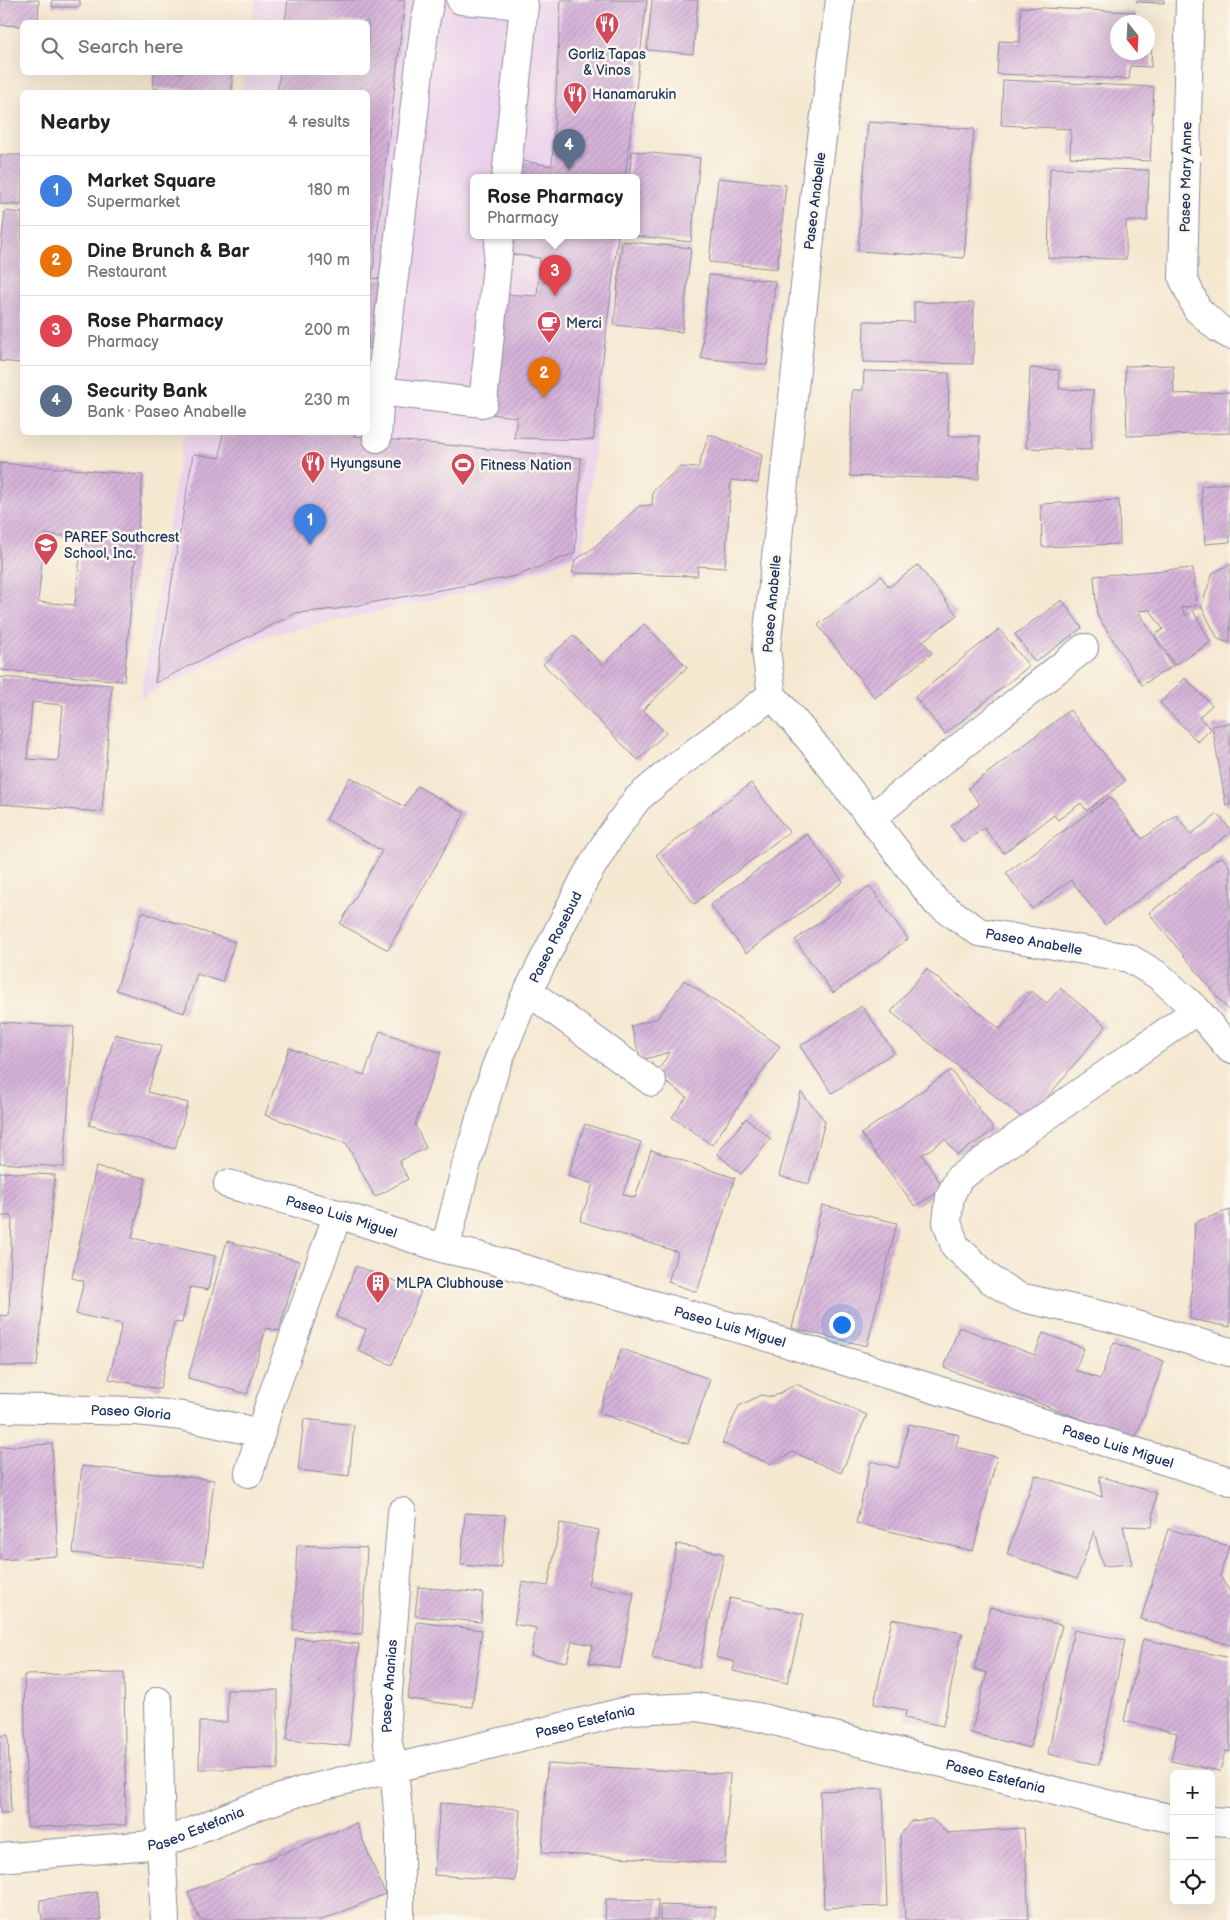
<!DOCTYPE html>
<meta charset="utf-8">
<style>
body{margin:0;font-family:"Balsamiq Sans",sans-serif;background:#f6f6f6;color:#222}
.controls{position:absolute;right:15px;bottom:15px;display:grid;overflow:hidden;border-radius:8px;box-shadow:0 5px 20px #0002}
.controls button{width:45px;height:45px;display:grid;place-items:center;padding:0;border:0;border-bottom:1px solid #e0e0e0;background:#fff;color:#222;font:25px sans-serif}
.compass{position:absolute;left:1110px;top:15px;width:45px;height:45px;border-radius:50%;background:#fff;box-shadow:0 5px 20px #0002;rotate:162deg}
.you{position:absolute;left:841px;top:1324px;width:18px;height:18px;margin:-12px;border:4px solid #fff;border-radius:50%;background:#1a73e8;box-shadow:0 0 0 8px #1a73e833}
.badge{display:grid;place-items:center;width:32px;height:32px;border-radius:50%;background:#d1495b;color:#fff;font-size:16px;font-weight:700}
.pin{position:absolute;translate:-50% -41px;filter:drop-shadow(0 1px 2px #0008)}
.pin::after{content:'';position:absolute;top:26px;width:18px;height:15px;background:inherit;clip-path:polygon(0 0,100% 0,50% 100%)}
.popup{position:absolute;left:470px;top:174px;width:170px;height:65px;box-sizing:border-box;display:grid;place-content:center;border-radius:8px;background:#fff;filter:drop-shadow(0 1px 4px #0005);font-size:16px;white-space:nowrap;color:#767676}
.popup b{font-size:19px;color:#222}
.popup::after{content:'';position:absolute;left:50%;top:100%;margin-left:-10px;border:10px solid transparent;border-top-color:#fff}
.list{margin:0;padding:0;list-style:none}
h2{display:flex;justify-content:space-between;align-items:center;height:65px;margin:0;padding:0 20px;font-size:21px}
h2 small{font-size:16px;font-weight:400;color:#767676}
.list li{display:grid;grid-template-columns:32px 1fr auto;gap:15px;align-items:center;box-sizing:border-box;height:70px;padding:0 20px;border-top:1px solid #e0e0e0}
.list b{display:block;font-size:19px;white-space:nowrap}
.list p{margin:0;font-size:16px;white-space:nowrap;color:#767676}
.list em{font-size:16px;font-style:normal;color:#767676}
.icon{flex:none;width:28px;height:28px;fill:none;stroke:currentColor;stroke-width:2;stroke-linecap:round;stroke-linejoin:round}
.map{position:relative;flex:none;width:1230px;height:1920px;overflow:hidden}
.search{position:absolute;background:#fff;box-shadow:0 5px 20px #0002;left:20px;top:20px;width:350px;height:55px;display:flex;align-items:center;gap:12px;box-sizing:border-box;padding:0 18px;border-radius:8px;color:#767676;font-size:19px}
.panel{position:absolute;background:#fff;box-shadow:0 5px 20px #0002;left:20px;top:90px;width:350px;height:345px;border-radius:8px}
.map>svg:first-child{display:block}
.built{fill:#ebd1ec}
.building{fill:url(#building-hatch);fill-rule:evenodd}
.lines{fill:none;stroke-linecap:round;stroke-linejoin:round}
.minor-casing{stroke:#888c98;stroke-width:30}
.minor{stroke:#fff;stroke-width:28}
.labels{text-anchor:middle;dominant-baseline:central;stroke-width:5;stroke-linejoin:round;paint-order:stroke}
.poi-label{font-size:14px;fill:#1b2f5e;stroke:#fbf7ec;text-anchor:start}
.street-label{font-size:14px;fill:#1b2f5e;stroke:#fbf7ec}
</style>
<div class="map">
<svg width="1230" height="1920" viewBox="0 0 1230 1920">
<defs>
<pattern id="building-hatch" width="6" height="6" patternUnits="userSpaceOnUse" patternTransform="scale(1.25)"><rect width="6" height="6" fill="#d6b3d9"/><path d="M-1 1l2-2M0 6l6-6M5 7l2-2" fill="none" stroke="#b79abd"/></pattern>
</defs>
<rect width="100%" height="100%" fill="#fbf7ec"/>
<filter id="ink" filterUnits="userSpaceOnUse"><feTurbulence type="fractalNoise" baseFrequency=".02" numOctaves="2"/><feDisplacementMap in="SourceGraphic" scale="10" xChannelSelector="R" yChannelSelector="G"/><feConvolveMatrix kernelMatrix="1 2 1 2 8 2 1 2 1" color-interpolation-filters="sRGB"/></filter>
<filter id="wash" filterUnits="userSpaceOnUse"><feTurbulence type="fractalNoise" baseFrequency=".0096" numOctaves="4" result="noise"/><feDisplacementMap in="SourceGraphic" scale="20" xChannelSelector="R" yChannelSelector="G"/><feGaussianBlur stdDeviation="1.12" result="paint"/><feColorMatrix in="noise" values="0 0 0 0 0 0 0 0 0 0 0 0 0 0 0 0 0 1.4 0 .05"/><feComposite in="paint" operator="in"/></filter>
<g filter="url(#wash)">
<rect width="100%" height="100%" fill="#f5e8d1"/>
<path class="built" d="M256,0H648L628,177H474V235H621L582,554L506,584L269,635L140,698L184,433L368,432V92H241L244,73L368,72V22H252Z"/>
<g id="blocks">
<path class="building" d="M0,0H39L38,22H22V26L0,25Z
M52,0H80V7H52Z
M288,0H405L372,278L391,280L383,350L368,348V92H277L280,72H368V22H285Z
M561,0H647L625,177H516L518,160L552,166Z
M652,0H698L693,54L647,50Z
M1137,0H1164V3L1136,2Z
M1021,7L1135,12L1134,22H1118V52H1148V38H1152L1151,67L1130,66L1129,79L997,74L999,41L1020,42Z
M154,72H232V92L153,88Z
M1003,80L1154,87L1150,161L1070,157L1071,129L1001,125Z
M868,122L974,129L964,258L858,251Z
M632,151L700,158L691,242L636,236V177H629Z
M0,155H22V205L0,204Z
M1050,168L1149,170L1147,221H1126V259L1048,258Z
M718,178L786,185L777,269L709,262Z
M5,211L22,213V363L0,361V256Z
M511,235H618L593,440L514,438L517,417L489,414L502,294L537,296L540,258L508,254Z
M622,241L691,248L682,332L614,325Z
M709,275L775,281L767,365L701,358Z
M914,302L974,303L973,364L863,362L864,321L914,322Z
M1173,365L1174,394L1230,392V433L1127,436L1125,366Z
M1030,368L1059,370V389L1093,390L1091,450L1026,448Z
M864,371L949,373L948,436H980L979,479L850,476L852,390H863Z
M223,432H354V436L581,458L575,553L516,576L337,609L296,613L155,683L193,454L220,458Z
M709,434L762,455L758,483L731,480L725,568L698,566L697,576L572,573L575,560L592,549L639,506L652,505L653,491L680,467L698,468Z
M0,463L143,475L124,681L0,670ZM45,534L82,538L75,605L38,602Z
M1230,483V542L1205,544L1201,486Z
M1119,500L1120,544L1042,547L1041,504Z
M1230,564V643L1218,639L1201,606L1213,573Z
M918,565L957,615L923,641L932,653L875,698L818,625L881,576L889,587Z
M1193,568L1196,606L1181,607L1186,616L1193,611L1211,642L1175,665L1155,635L1163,629L1150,610L1138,611L1173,666L1142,685L1097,615L1094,576Z
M1062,600L1082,628L1035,662L1015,634Z
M644,624L687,667L643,710L666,733L638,760L543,664L573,635L603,665Z
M999,629L1029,666L945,734L915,697Z
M0,677L112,685L102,812L0,804ZM32,702L63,705L58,761L27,759Z
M1185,678L1212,705L1199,717L1211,729L1198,742L1160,703Z
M1070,710L1125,781L1087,811L1081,803L1058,820L1054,815L1004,853L984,828L964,843L951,826L980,804L968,788Z
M1230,723V805L1226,806L1212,726Z
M350,777L405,807L417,786L465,813L388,950L340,924L382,851L326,819Z
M751,783L789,832L694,904L656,855Z
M1110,797L1142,839L1176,815L1191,834L1218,814L1230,829V833L1105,925L1071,880L1032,909L1006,873Z
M807,834L843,882L746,953L710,905Z
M1221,856L1230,867V1012L1149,913Z
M870,886L908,939L833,993L795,940Z
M142,912L235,942L222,982L197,974L184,1013L116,990Z
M926,969L1000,1029L1031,991L1047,1003L1060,988L1106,1026L1027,1122L891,1012Z
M684,980L780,1046L712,1145L672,1117L687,1097L655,1075L670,1052L641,1060L631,1026L658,1018Z
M862,1006L894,1052L832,1093L800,1046Z
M0,1022L74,1027L64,1167L0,1163Z
M380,1031L441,1053L415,1125L426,1148L399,1161L408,1179L375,1197L346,1143L265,1115L289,1048L364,1075Z
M115,1034L161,1046L148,1092L188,1103L175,1149L89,1125Z
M951,1070L994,1130L957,1155L945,1139L922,1155L944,1189L915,1206L861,1134Z
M801,1092L825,1121L809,1184L779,1176Z
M746,1118L771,1139L741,1174L717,1154Z
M585,1124L641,1142L623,1194L635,1198L651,1150L735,1178L697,1292L668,1282L678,1252L580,1221L593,1184L568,1176Z
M96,1167L146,1178L132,1238L215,1256L208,1290L190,1287L182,1323L174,1322L160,1389L109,1379L122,1324L76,1314L84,1281L72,1278Z
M0,1172L55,1175L37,1366H0V1315L9,1316L12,1216H0Z
M822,1205L897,1223L867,1346L792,1328Z
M1230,1210V1327L1190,1319L1195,1222Z
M227,1241L299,1261L279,1331L266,1328L247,1394L188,1378Z
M356,1266L421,1291L392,1365L358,1351L366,1329L336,1317Z
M959,1327L1035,1355L1043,1333L1084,1348L1075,1370L1100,1379L1114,1342L1164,1361L1135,1439L944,1368Z
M621,1349L710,1379L688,1444L599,1413Z
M796,1384L867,1415L841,1473L793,1452L770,1464L722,1443L739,1406L761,1395L773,1397Z
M304,1419L354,1425L349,1476L298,1470Z
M909,1424L959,1435L956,1447L997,1457L973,1551L856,1523L871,1461L898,1468Z
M52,1444L58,1556L0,1560V1447Z
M82,1466L214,1480L204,1566L73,1553Z
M1035,1475L1102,1497L1099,1476L1156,1493L1152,1527L1123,1526L1132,1564L1103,1566L1094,1531L1077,1579L1007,1554Z
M465,1513L505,1515L501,1568L461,1565Z
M560,1523L599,1530L588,1585L634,1593L620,1668L589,1663L593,1645L572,1641L567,1662L531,1656L536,1628L514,1624L522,1582L548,1586Z
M1168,1529L1229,1546L1220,1576L1230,1592V1645L1141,1619Z
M677,1544L724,1554L699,1668L652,1658Z
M297,1545L367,1548L362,1634L293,1630Z
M418,1587L483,1593L481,1622L415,1616Z
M730,1598L804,1614L787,1683L733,1671L735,1662L716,1657Z
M990,1607L1062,1625L1030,1748L971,1733L987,1673L974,1669Z
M892,1619L962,1633L943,1726L905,1718L906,1710L874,1704Z
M417,1622L482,1630L472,1707L408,1699Z
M1074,1630L1125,1640L1099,1765L1048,1754Z
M296,1638L359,1644L349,1746L287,1740Z
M1143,1639L1230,1658V1752L1225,1751L1220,1771L1171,1761L1177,1733L1124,1721Z
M124,1673L126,1825L27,1827L24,1675Z
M227,1690H278V1769H199L200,1722H227Z
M8,1735L11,1813H0V1736Z
M547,1764L730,1774L725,1863L542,1853Z
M883,1788L887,1906L824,1908L820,1791Z
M440,1803L520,1809L515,1881L434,1875Z
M932,1819L947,1833L1024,1828L1029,1920H905L900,1836L911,1821Z
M356,1823L385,1894L322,1920H200L188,1892Z
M97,1892L101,1920H42L40,1900Z
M606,1899L658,1900L657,1920H605Z
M660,1905L715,1907V1920H660Z"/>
</g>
</g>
<g filter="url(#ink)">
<use href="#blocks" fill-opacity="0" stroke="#888c98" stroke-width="1"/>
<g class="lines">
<defs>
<g id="minor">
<path d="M461,0L524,5L506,177"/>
<path id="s1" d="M840,0L815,192L766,650L772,695L812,742L936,902L979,932L1129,958L1159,976L1180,995L1197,1010L1230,1049"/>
<path d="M1190,0L1183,278L1197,309L1218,328L1230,335"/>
<path d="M380,391L483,403L500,235"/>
<path d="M377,438L380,391L425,23L430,0"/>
<path d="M871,818L1084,648"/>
<path d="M528,991L652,1082"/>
<path d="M1197,1010L959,1178L950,1196L947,1222L955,1246L991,1280L1019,1297L1109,1317L1230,1352"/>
<path id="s2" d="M228,1184L338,1214L445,1249L478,1256L751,1332L1230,1481"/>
<path id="s3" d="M445,1249L466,1166L495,1069L522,1003L585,878L609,838L637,799L675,767L772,695"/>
<path id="s4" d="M0,1408L137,1411L182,1416L261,1433"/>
<path d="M249,1473L269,1405L338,1214"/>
<path d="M158,1701L161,1844L165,1920"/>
<path d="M1211,1821L1230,1822"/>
<path id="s5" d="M0,1858L161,1844L245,1810L305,1790L631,1710L696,1707L758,1717L1119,1807L1174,1819"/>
<path id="s6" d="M400,1920V1832L394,1768L388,1744L386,1718L402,1512"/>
</g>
</defs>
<use href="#minor" class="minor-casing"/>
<use href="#minor" class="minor"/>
</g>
</g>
<defs>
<symbol id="restaurant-pin" viewBox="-11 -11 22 30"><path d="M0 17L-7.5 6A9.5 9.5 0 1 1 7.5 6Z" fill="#d1495b" stroke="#fbf7ec"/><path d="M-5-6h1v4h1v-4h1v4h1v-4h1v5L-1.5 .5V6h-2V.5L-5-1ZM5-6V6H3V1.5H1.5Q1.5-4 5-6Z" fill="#fff"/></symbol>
<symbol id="cafe-pin" viewBox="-11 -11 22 30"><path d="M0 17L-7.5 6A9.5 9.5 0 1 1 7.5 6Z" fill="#d1495b" stroke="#fbf7ec"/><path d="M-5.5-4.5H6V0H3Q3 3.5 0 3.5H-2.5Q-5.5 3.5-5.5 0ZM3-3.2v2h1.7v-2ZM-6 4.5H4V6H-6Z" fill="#fff"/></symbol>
<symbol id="stadium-pin" viewBox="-11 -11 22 30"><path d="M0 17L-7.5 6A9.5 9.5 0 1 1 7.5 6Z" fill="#d1495b" stroke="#fbf7ec"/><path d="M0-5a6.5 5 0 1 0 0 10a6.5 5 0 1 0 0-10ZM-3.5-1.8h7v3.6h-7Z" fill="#fff"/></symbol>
<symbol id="school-pin" viewBox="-11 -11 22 30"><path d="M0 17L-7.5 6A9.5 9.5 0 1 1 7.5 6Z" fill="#d1495b" stroke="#fbf7ec"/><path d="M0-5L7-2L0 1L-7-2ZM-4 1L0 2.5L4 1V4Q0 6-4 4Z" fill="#fff"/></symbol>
<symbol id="building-pin" viewBox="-11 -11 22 30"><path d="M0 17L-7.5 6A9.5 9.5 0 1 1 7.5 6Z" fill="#d1495b" stroke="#fbf7ec"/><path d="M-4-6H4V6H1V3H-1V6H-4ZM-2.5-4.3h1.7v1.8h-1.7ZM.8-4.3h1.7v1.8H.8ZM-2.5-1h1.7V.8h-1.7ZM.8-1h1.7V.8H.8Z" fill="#fff"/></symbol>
</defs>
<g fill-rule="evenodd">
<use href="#restaurant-pin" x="593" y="10" width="28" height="38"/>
<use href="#restaurant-pin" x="561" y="80" width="28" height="38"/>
<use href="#cafe-pin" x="535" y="309" width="28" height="38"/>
<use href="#restaurant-pin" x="299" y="449" width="28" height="38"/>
<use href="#stadium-pin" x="449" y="451" width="28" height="38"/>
<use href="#school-pin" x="32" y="531" width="28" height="38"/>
<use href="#building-pin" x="364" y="1269" width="28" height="38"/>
</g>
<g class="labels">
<g class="poi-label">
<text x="607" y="54" text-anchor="middle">Gorliz Tapas<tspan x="607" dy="16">&amp; Vinos</tspan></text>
<text x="592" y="94">Hanamarukin</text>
<text x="566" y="323">Merci</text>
<text x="330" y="463">Hyungsune</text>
<text x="480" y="465">Fitness Nation</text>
<text x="64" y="537">PAREF Southcrest<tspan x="64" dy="16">School, Inc.</tspan></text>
<text x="396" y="1283">MLPA Clubhouse</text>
</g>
<g class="street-label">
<text transform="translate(1186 177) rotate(-89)">Paseo Mary Anne</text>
<text transform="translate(815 201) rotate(-83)">Paseo Anabelle</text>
<text transform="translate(772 604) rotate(-85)">Paseo Anabelle</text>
<text stroke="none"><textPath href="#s3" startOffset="332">Paseo Rosebud</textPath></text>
<text stroke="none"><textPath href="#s1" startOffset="1072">Paseo Anabelle</textPath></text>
<text stroke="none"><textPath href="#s2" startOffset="118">Paseo Luis Miguel</textPath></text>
<text stroke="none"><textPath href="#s2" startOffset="522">Paseo Luis Miguel</textPath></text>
<text stroke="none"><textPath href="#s4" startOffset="131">Paseo Gloria</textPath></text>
<text stroke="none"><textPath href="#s2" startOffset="928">Paseo Luis Miguel</textPath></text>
<text stroke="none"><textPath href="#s6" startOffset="235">Paseo Ananias</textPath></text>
<text stroke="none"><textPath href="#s5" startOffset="604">Paseo Estefania</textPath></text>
<text stroke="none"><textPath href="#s5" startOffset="1024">Paseo Estefania</textPath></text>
<text stroke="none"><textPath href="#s5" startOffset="199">Paseo Estefania</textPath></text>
</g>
</g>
</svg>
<div class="controls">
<button>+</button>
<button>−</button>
<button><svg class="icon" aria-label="locate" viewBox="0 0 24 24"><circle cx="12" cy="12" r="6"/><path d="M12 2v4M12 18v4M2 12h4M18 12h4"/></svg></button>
</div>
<svg class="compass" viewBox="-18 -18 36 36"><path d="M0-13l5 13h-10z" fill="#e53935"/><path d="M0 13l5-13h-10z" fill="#767676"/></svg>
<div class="you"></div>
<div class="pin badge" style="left:310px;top:545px;background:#3f7fe0">1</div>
<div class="pin badge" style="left:544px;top:398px;background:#e8710a">2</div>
<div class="pin badge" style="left:555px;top:296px;background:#e0444e">3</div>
<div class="popup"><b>Rose Pharmacy</b>Pharmacy</div>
<div class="pin badge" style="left:569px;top:170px;background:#5c6f8a">4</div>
<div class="search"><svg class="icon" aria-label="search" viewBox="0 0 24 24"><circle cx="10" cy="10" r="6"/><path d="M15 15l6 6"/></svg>Search here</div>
<section class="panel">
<h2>Nearby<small>4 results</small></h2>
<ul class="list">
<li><span class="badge" style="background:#3f7fe0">1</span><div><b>Market Square</b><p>Supermarket</p></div><em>180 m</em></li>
<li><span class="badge" style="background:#e8710a">2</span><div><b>Dine Brunch &amp; Bar</b><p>Restaurant</p></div><em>190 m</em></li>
<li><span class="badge" style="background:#e0444e">3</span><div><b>Rose Pharmacy</b><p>Pharmacy</p></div><em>200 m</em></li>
<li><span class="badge" style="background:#5c6f8a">4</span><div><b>Security Bank</b><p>Bank · Paseo Anabelle</p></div><em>230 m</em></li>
</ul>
</section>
</div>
